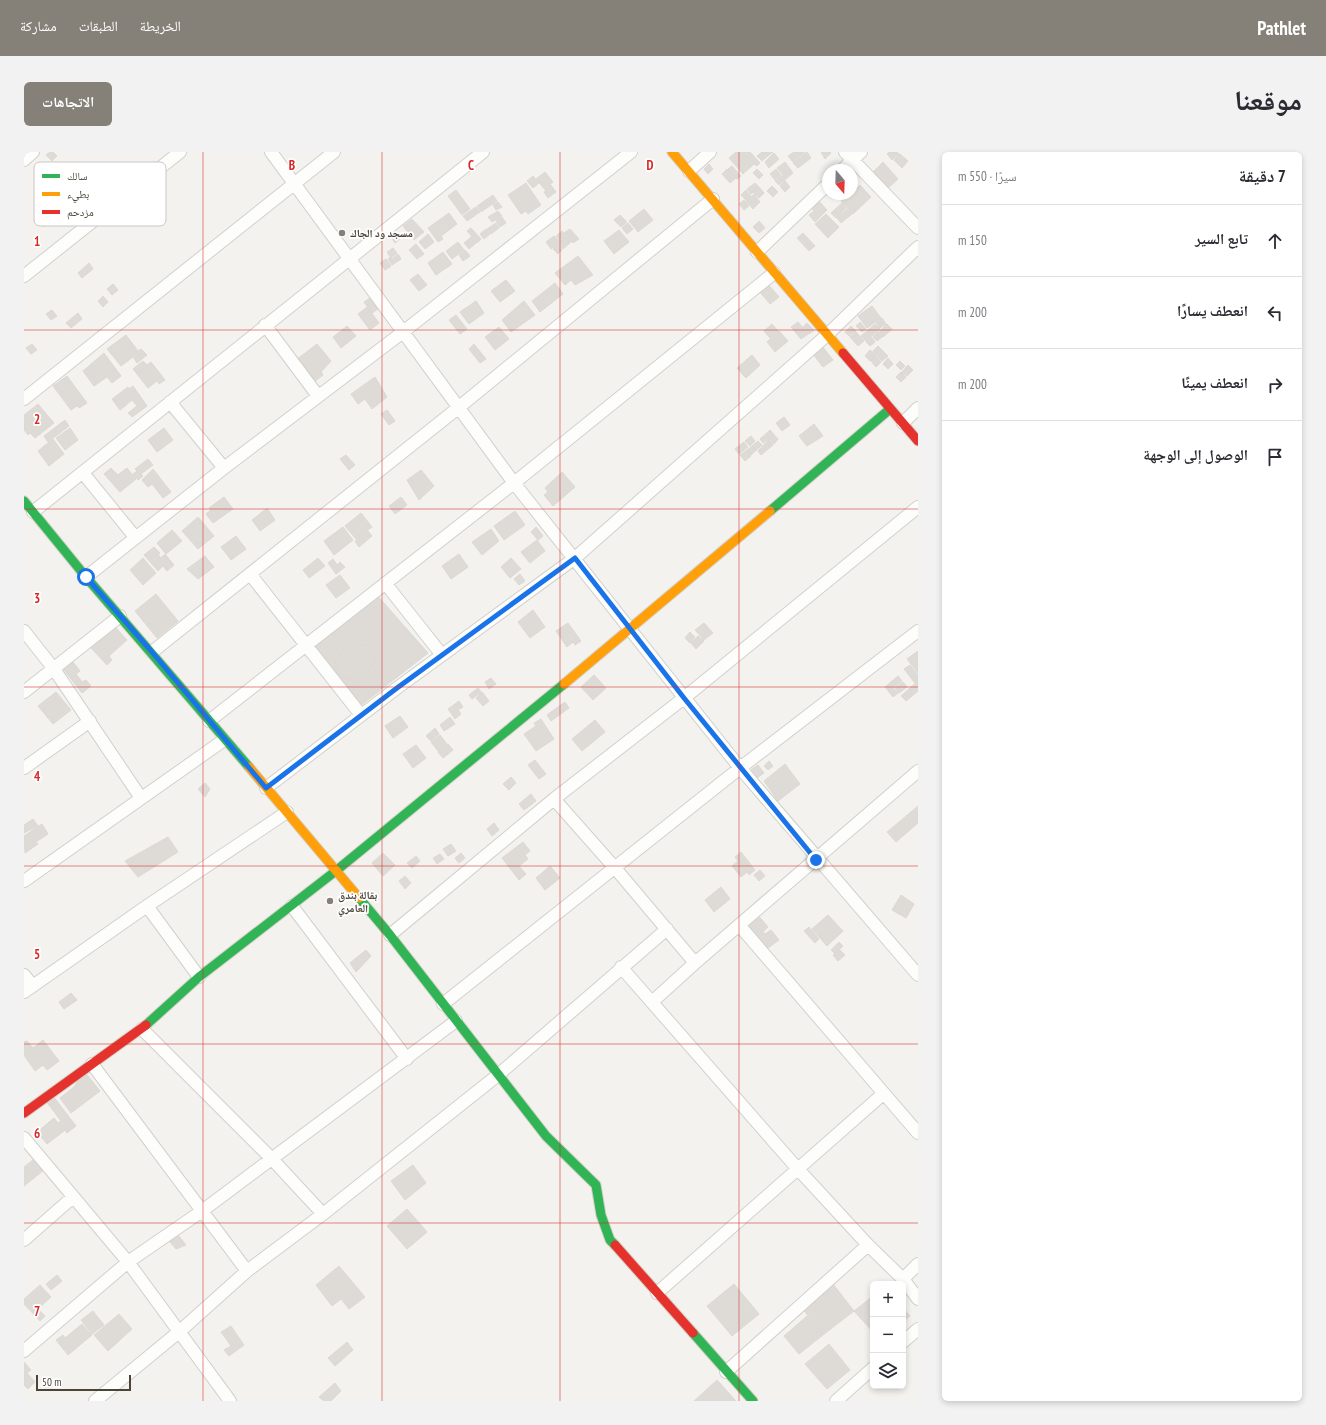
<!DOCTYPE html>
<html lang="ar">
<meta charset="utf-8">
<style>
body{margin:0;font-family:"PT Sans Narrow","Noto Naskh Arabic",sans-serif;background:#f2f2f3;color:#2b2b33;direction:rtl}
.controls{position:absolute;right:12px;bottom:12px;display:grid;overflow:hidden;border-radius:6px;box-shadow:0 2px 6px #0003}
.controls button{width:36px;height:36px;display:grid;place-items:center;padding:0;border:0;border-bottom:1px solid #e1e1e2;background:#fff;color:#2b2b33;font:20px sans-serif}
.compass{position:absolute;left:798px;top:12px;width:36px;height:36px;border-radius:50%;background:#fff;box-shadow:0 2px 6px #0003;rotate:161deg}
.scale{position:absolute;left:12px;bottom:10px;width:95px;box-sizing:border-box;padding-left:4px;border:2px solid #4b4439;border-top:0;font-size:11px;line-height:14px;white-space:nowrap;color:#4b4439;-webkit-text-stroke:3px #fff;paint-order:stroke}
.stop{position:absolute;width:12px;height:12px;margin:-9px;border:3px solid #1a73e8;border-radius:50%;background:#fff}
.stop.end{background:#1a73e8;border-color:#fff;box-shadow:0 1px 4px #0008}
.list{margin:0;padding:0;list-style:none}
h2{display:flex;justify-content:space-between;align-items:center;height:52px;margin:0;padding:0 16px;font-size:17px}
h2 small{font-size:13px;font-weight:400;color:#7c7c81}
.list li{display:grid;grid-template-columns:26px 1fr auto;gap:12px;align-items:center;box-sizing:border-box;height:72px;padding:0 16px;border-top:1px solid #e1e1e2}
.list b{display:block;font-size:15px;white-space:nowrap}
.list em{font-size:13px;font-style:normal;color:#7c7c81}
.icon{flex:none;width:22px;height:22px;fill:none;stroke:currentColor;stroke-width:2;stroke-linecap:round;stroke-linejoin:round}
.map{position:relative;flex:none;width:894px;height:1249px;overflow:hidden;direction:ltr;border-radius:6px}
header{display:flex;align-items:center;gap:24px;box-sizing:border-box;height:56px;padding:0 20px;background:#868178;color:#fff}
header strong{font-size:19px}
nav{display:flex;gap:22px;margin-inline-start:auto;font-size:14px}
.intro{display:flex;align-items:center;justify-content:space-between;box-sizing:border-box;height:96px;padding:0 24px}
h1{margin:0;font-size:28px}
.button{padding:10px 18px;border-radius:6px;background:#868178;color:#fff;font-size:14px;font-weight:700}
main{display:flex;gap:24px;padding:0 24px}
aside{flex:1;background:#fff;border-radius:6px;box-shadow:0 2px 6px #0003}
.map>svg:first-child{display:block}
.building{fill:#dedbd6;stroke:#dcd9d4}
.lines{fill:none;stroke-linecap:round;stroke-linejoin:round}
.street-casing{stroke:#d2d0cb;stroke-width:14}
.fast-casing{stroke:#d3cfc5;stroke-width:11}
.slow-casing{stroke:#d3cfc5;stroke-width:11}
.jam-casing{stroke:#d3cfc5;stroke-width:11}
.street{stroke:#fdfdfc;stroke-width:12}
.fast{stroke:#30b455;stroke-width:9}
.slow{stroke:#ff9f0a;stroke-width:9}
.jam{stroke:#e5322d;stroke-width:9}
.route{stroke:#1a73e8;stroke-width:5}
.grid{fill:none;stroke:#d62828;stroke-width:1;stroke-opacity:0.55}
.poi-dot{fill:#868178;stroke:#fff;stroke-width:1.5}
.labels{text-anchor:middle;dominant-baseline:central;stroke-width:3.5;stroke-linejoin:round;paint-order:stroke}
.poi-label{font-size:11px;font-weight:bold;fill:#4b4439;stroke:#fff;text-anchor:start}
.key{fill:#fff;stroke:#c9c7c4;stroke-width:1}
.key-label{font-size:11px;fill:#4b4439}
.grid-label{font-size:13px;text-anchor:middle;font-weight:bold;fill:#d62828;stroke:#fff;stroke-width:3.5;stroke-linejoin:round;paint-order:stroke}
</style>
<header>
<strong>Pathlet</strong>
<nav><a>الخريطة</a><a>الطبقات</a><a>مشاركة</a></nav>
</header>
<div class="intro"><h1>موقعنا</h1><a class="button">الاتجاهات</a></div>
<main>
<aside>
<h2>7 دقيقة<small>سيرًا · 550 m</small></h2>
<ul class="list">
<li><svg class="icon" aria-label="ahead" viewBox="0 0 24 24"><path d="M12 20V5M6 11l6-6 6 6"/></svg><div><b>تابع السير</b></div><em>150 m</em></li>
<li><svg class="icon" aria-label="left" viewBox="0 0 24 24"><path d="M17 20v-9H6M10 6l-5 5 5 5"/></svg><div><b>انعطف يسارًا</b></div><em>200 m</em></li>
<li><svg class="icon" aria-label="right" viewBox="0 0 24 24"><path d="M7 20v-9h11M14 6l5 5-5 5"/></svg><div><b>انعطف يمينًا</b></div><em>200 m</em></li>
<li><svg class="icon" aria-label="arrive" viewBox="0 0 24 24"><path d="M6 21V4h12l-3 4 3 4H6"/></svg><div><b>الوصول إلى الوجهة</b></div></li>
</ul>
</aside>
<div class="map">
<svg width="894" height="1249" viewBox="0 0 894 1249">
<rect width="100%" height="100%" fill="#f4f2ee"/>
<path class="building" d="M26,0H29L33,4L28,9L22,3Z
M712,0H726L736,11L733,14L730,12L719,22L705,6Z
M738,0H749L738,9L733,4Z
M770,0H781L769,10L764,4Z
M783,0L787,6L774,16L769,11Z
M797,0H806L807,1L801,7Z
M865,0H873L875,2L868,8L863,2Z
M750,1L755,7L745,16L741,10Z
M876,2L884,9L878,16L870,8Z
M761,10L769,21L755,33L751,29L759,23L753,16Z
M859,10L874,27L864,36L849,20Z
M685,12L689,17L684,22L680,17Z
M708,14L717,24L713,27L704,17Z
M703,17L712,26L706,31L698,22Z
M733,17L739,23L735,27L729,21Z
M752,17L757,23L751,28L746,22Z
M521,20L529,30L526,32L532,40L524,46L520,40L522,39L512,27Z
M509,24L515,31L509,36L503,29Z
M828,27L831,31L829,33L832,37L836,33L847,45L829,62L817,49L822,44L820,42H828Z
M761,29L766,35L761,40L756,34Z
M502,31L517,53L504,62L502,59L497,62L484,43Z
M731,31L735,35L727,42L723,37Z
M748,34L754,40L749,45L743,39Z
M735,35L740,41L735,46L729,40Z
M432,38L446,57L438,63L424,44Z
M722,38L727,44L722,48L717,43Z
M730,42L736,50L729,57L722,49Z
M469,43L473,49L457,60L453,54Z
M720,48L725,54L720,58L715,52Z
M794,48L803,58L791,70L785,63L790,59L787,55Z
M474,50L478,55L472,58L469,53Z
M818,51L822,56L812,66L807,61Z
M452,55L456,60L443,69L439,64Z
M620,57L629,68L614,80L605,69Z
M823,57L828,62L817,71L813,66Z
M474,59L478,64L468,70L464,65Z
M425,61L433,72L417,84L419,87L414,90L404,76Z
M802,62L815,75L804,86L791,72Z
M596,63L603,70L597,75L590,68Z
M20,65L25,70L20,75L15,69Z
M478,65L482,71L476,75L472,69Z
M388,67L400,80L390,88L379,74Z
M735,69L741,76L735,81L729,75Z
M472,71L475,76L467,82L463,77Z
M604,71L609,77L603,82L598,76Z
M447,76L457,87L453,91L443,79Z
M462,77L466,82L460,87L456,82Z
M546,77L555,87L549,91L540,81Z
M595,78L605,90L590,102L580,89Z
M538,79L542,85L537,90L532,84Z
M372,80L377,86L371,91L366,84Z
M779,81L791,94L785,99L773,86Z
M404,82L410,90L401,97L395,90Z
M530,84L536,90L527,97L522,90Z
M447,85L452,91L445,97L440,91Z
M543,85L547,90L539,97L535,92Z
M434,90L440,98L428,107L422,99Z
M392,92L400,102L393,107L385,98Z
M534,92L538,98L534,102L529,97Z
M369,96L373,101L367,106L363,100Z
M441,98L446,104L439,109L435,103Z
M419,100L428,112L412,123L404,111Z
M374,102L377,107L368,113L364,107L366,105L368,107Z
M554,104L569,123L551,133L547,128L541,133L531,121Z
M362,107L367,114L361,118L356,111Z
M65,111L69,117L58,126L54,121Z
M394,122L403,133L395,139L386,128Z
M482,128L491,139L476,150L467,139Z
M531,131L539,142L516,160L508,149Z
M89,132L94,138L88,143L83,137Z
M744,132L755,145L746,152L735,139Z
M79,144L84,150L79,155L74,149Z
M346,146L354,157L348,161L340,150Z
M452,149L460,161L445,172L436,160Z
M500,149L511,163L487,180L478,168Z
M848,154L857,166L843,176L834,164Z
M343,155L355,171L346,178L334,162Z
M28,158L33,164L27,168L22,162Z
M54,161L58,167L47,176L42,171Z
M432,163L443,177L436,182L425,168Z
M858,166L862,172L856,176L852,171Z
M774,170L784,182L777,187L767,175Z
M836,170L842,177L838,180L832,174Z
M783,171L790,178L785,182L779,175Z
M748,172L754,179L746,186L740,179Z
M851,172L856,177L848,184L843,179Z
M863,172L868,177L859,185L855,180Z
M323,174L332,184L317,196L309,185Z
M827,174L832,179L825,184L821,180Z
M475,175L485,187L471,198L461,185Z
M755,179L764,189L751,200L743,190Z
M843,179L851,190L846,194L837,184Z
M832,180L840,189L834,194L826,185Z
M854,180L858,185L853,189L849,185Z
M102,183L114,199L117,197L123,203L113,211L109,205L97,214L83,197Z
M8,192L13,198L7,202L2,196Z
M293,192L307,209L297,220L299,223L290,230L272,208Z
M450,192L462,207L456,211L445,197Z
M798,194L809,208L799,215L789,202Z
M854,194L864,204L858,209L849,199Z
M846,198L852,203L846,209L841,204Z
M80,201L97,224L88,231L83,225L70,234L59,219Z
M728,203L736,213L722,226L713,216Z
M852,204L857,210L852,215L847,209Z
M864,206L869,212L864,217L859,212Z
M119,209L123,213L127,210L141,228L135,232L133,229L124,236L109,217Z
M876,209L881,214L877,218L872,213Z
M884,213L889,218L883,224L878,220Z
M877,220L882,225L877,230L872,225Z
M43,224L63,251L55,256L53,254L47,258L29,234Z
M351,225L363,245L348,257L341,247L334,252L327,242Z
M109,234L123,254L108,265L104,261L113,254L108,248L96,258L88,247L104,235L105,237Z
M14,252L30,271L11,286L6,281L4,283L0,278V263Z
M363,258L371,269L365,273L357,262Z
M760,265L766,273L758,279L752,271Z
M41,268L45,274L24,290L20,284Z
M790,272L799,284L783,294L775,284Z
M46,276L54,288L41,298L32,286Z
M140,276L149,288L133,300L124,288Z
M746,278L754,287L750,292L745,286L739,291L736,287Z
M727,284L731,289L726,294L721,289Z
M29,287L40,302L25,314L14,299Z
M745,287L749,293L737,303L734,299Z
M734,289L738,293L727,303L723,298Z
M720,290L724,295L715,302L711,297Z
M723,298L727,304L721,309L716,303Z
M322,303L331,313L325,318L316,307Z
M124,307L129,313L117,322L119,324L114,328L109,322L113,319L111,317Z
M87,316L94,323L103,316L112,327L96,340L80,322Z
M129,317L147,340L139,346L128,332L124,335L118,328Z
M397,318L410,334L395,348L383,328Z
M538,320L551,335L529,354L520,343L524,340L521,336Z
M200,345L209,357L189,371L182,362L187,358L185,356Z
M377,345L383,353L371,362L365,354Z
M243,356L251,368L236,379L228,368Z
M491,359L501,373L480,388L470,374Z
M337,361L348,375L332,387L321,374Z
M174,365L190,384L174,397L158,379Z
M319,375L329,388L310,403L300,389Z
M512,375L519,384L514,388L507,380Z
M467,377L475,389L458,403L448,390Z
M148,378L158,389L142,402L133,391Z
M344,379L348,384L335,395L331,389Z
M212,384L222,397L207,408L197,395Z
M513,388L521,399L506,411L497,400Z
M130,395L136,401L134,402L137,406L141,402L150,413L143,419L139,414L134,419L120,403Z
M435,402L444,415L427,427L418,414Z
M181,404L190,415L174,427L163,417Z
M119,406L132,421L119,433L106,418Z
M294,406L301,414L285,426L279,418Z
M487,406L497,417L486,426L477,415Z
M309,407L313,413L316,410L321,415L312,422L304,411Z
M496,422L501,429L495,433L490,427Z
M316,423L326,436L312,446L302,433Z
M132,442L154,469L133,486L111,459Z
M352,442L404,501L336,554L287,495Z
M509,458L521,475L506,486L494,470Z
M544,471L557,489L551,493L549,490L543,495L532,479Z
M680,471L689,481L680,488L671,478Z
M91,475L103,488L85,504L88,508L83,513L67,496Z
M666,480L671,485L666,491L661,486Z
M674,484L680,489L672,497L667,491Z
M327,486L340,495L342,492L345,495L343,497L354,504L336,531L327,525L325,528L312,520L316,515L310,511Z
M894,499V521L883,507Z
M49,510L56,519L52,522L58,530L62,528L67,534L58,541L40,518Z
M886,513L894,523V528L891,531L880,517Z
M570,523L582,536L569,548L557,535Z
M874,524L878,529L869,536L874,541L869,545L861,535Z
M467,526L472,532L465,537L461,530Z
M894,529V539L882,549L877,544Z
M879,530L883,535L875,541L871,536Z
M454,536L457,540L448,547L445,543Z
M32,540L47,558L29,572L14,554Z
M458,540L465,549L459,554L452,546Z
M435,549L439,555L434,558L437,562L431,567L424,557Z
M541,550L545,556L527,569L523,563Z
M376,564L384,575L369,586L361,574Z
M426,565L431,572L420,579L416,573Z
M517,567L530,587L512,599L500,582L512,574L510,571Z
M571,568L581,580L558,599L548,587Z
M411,576L415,582L407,589L402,584Z
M416,583L423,592L414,599L407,590Z
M424,592L429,598L419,606L414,600Z
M392,593L402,606L389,616L379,602Z
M511,608L522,622L515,627L504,613Z
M745,609L749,614L744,618L740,614Z
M761,612L776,632L754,649L740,629Z
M734,613L740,621L733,626L727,618Z
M487,625L492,631L485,638L479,632Z
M181,631L186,637L181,645L174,637Z
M507,642L512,649L500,658L495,652Z
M894,654V671L872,690L863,680Z
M9,667L14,674L0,681V673Z
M470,671L475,678L468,684L463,677Z
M18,672L24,682L12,690L14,692L1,701L0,684Z
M144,685L154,700L114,725L101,709Z
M499,690L506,699L501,703L504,707L495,714L502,722L495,728L478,706Z
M427,692L432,699L424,704L419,697Z
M717,700L731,718L725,723L723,720L717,725L708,714L714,709L711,705Z
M359,701L371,713L359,724L348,711Z
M437,701L441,706L435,711L431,706Z
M416,702L420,707L413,712L409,706Z
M392,704L396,709L388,716L383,711Z
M526,714L536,726L521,738L512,726Z
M736,718L741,724L735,729L730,723Z
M381,724L387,731L381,737L375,729Z
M697,735L706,747L690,760L681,748Z
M877,743L890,752L882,766L868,758Z
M733,762L744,775L739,780L741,782L747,778L755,788L740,799L719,773Z
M804,763L819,779L803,794L788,777Z
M785,775L795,787L791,791L780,779Z
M815,790L819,794L811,802L807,798Z
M342,798L347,804L332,820L326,811Z
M816,798L821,803L814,809L809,803Z
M47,841L53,848L40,857L35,850Z
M19,888L35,909L23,918L19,913L11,919L0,903V890L3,889L9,896Z
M60,919L76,939L47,961L36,946L50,935Z
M29,944L52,974L43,981L34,971L37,969L22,949Z
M30,966L40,979L23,992L13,980Z
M10,1007L20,1018L0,1034V1015Z
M389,1013L402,1031L381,1048L367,1029Z
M383,1057L403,1080L383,1097L363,1074Z
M154,1083L162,1093L152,1097L146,1090Z
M315,1114L341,1145L325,1157L317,1147L308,1154L292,1133Z
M33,1123L38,1129L27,1138L22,1132Z
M710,1132L735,1162L708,1184L683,1154Z
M809,1132L830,1159L799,1183L778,1156Z
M16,1133L27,1145L14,1157L21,1164L16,1169L0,1152V1147Z
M849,1144V1180L830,1159Z
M879,1156L886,1164L879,1170Z
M69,1159L80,1173L68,1182L57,1168Z
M95,1162L108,1177L84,1199L70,1183Z
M783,1164L799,1183L775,1202L760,1184Z
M58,1172L68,1183L44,1203L32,1188L39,1183L41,1186Z
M207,1174L220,1193L205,1204L200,1198L207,1194L197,1180Z
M323,1190L329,1198L311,1214L304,1206Z
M805,1192L826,1218L803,1237L781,1212Z
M0,1210L7,1218L3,1221L11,1230L4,1237L0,1233Z
M693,1228L712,1249H670Z
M311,1231L317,1239L307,1249H300L295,1245Z"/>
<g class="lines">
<defs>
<path id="street" d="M247,0L490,331L716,616L894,823
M821,0L894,76
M0,8L9,0
M818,18L837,0
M665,19L686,0
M733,100L804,32
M0,124L156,0
M241,173L294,244
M0,247L310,0
M146,250L200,316
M879,271L894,256
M59,321L111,385
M9,360L459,0
M226,422L337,563
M62,425L200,316L379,180L607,0
M361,431L418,503
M0,479L30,517L117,646
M128,500L434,256L689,47
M0,540L96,464
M185,569L490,331L750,121
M0,616L66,569
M242,636L373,536L551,406L803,183L894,95
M530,647L591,716L671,811
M0,729L200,588
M123,754L175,825
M268,754L383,907
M715,773L894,981
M366,783L530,647L660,546L894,355
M597,815L773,1016L844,1093L879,1127L894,1147
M0,823L9,834
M0,840L123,754L263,660
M628,850L671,811L894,619
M419,852L716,616L894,479
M118,877L248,1007L299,1062
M68,912L223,1119
M0,986L104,1110L206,1249
M0,1088L49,1045
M879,1127L894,1112
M633,1141L859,942
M879,1190L894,1177
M0,1199L104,1110L178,1059L432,869
M702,1220L844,1093
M71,1249L156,1179L223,1119L299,1062L474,923L643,777
M812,1249L849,1216"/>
<path id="fast" d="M0,349L62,425L225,615
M746,359L866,257
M335,746L366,783L522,984L572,1033L577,1063L586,1088L591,1093
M122,873L175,825L313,718L540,532
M669,1181L729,1249"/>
<path id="slow" d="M648,0L819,201
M540,532L746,359
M225,615L335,746"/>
<path id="jam" d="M819,201L894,289
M0,961L122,873
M591,1093L669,1181"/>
</defs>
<use href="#street" class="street-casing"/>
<use href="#fast" class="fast-casing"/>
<use href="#slow" class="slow-casing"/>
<use href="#jam" class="jam-casing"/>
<use href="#street" class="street"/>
<use href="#fast" class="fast"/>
<use href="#slow" class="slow"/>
<use href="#jam" class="jam"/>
</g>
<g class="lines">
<path class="route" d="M62,425L128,500L242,636L373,536L551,406L660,546L792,708"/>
</g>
<path class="grid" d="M179,0V1249M358,0V1249M536,0V1249M715,0V1249M0,178H894M0,357H894M0,535H894M0,714H894M0,892H894M0,1071H894"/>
<g class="poi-dot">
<circle cx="318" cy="81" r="4"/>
<circle cx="306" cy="749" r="4"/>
</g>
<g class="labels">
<g class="poi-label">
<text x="326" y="81">مسجد ود الجاك</text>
<text x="314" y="743">بقالة بندق<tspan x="314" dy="13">العامري</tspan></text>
</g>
</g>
<rect x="10" y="10" width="132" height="64" rx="6" class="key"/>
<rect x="18" y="22" width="18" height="4" fill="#30b455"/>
<rect x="18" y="40" width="18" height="4" fill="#ff9f0a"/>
<rect x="18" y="58" width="18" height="4" fill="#e5322d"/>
<g class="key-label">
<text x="43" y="28">سالك</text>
<text x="43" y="46">بطيء</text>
<text x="43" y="64">مزدحم</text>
</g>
<g class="grid-label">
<text x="268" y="18">B</text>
<text x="447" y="18">C</text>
<text x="626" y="18">D</text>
<text x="13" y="94">1</text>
<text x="13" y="272">2</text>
<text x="13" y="451">3</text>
<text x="13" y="629">4</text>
<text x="13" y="807">5</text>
<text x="13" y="986">6</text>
<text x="13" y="1164">7</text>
</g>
</svg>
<div class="controls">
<button>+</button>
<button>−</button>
<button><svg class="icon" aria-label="layers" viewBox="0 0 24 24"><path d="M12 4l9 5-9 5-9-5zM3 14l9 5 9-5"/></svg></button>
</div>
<svg class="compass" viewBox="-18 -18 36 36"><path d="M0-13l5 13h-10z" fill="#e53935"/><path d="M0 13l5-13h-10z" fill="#7c7c81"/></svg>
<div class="scale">50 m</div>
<div class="stop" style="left:62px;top:425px"></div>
<div class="stop end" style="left:792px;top:708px"></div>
</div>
</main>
